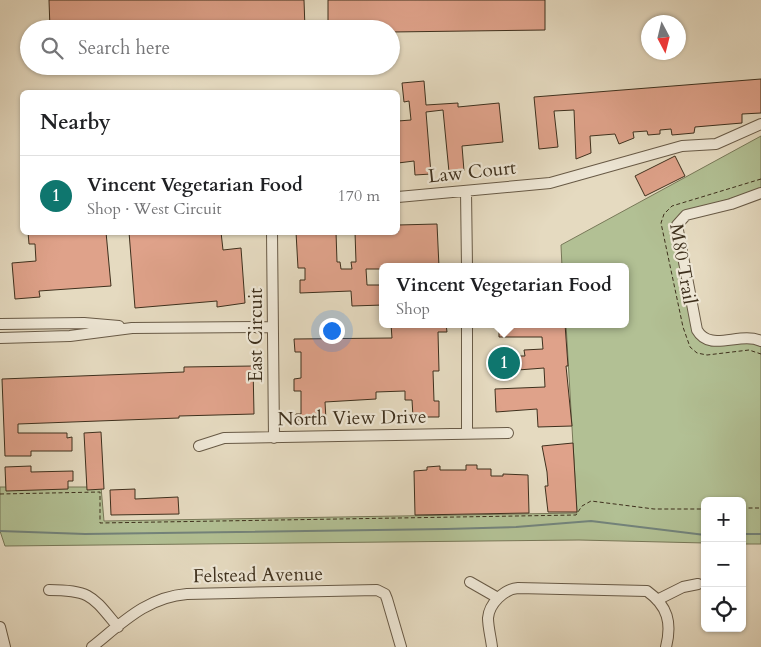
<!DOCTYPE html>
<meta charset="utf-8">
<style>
body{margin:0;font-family:Cardo,serif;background:#f2f2f2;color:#202124}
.controls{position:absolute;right:15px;bottom:15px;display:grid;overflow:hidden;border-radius:8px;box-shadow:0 1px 4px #0004}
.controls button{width:45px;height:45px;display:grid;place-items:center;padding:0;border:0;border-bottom:1px solid #e0e0e0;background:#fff;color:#202124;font:25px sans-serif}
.compass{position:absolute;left:641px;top:15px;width:45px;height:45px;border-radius:50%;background:#fff;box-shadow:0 1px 4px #0004;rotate:173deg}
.you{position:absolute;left:331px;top:330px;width:18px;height:18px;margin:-12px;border:4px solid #fff;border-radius:50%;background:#1a73e8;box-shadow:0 0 0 8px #1a73e833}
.badge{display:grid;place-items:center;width:32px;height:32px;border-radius:50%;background:#0f766e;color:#fff;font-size:16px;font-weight:700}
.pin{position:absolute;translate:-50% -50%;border:2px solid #fff;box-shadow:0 1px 5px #0006}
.popup{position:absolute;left:379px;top:263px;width:250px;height:65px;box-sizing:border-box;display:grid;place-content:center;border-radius:8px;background:#fff;filter:drop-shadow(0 1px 4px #0005);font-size:16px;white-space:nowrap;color:#757577}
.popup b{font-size:19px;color:#202124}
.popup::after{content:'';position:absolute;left:50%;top:100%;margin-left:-10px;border:10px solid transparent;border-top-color:#fff}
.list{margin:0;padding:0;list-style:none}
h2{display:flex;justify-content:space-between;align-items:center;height:65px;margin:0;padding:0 20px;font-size:21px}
h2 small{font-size:16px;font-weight:400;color:#757577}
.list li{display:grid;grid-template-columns:32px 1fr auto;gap:15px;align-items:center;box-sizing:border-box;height:80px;padding:0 20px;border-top:1px solid #e0e0e0}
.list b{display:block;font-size:19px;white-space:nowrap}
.list p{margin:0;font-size:16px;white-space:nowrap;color:#757577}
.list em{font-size:16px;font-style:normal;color:#757577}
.icon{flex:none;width:28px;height:28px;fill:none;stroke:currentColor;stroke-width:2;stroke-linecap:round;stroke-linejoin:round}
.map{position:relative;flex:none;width:761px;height:647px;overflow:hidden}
.search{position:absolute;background:#fff;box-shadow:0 1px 4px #0004;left:20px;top:20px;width:380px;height:55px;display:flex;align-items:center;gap:12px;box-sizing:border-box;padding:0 18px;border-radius:28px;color:#757577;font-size:19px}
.panel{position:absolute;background:#fff;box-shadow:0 1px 4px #0004;left:20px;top:90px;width:380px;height:145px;border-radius:8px}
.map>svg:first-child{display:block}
.green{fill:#b2c094;stroke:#787858}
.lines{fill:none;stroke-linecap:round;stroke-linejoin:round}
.stream{stroke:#73837b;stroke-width:2}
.building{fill:#dfa28a;stroke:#3e301d}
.minor-casing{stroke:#685a46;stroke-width:12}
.path{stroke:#3e301d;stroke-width:1;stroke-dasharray:4 2.5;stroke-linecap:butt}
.minor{stroke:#eee7d6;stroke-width:10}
.labels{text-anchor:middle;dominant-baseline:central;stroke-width:4.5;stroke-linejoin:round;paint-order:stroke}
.street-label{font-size:19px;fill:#3e301d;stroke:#eee7d6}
</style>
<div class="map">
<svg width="761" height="647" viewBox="0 0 761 647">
<rect width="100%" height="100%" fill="#e5dac0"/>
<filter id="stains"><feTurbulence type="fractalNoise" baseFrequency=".004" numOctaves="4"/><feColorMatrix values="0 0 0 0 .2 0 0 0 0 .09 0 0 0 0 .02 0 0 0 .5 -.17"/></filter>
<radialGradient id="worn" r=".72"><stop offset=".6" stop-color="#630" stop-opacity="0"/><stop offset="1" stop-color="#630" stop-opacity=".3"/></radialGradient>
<path class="green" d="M761,136V189L681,214L675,219L672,234L696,338L711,346L736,341L761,343V544H742V501H705V543L579,540L5,546L0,531V487H101L104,521L577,513L566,324H625V267H562L561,245Z"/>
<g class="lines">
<path class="stream" d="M0,531L85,534L446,529L516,527L591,521L705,535
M742,534H761"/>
</g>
<path class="building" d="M49,0H304L305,29H50Z
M328,0H545V30L391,32V29H328Z
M761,79V113L742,114V123L695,127L694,133L672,135L671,129L660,130V134L648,135L647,131L633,132L634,138L619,144L615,134L590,136L591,153L576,159L574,110L554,111L558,147L539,149L534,97Z
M424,81L426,105L458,103V107L499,103L503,142L462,146L464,171L449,172L443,110L426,112L431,174L415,175L414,161L398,163V121L411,120L409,101L404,102L402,83Z
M675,156L685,176L645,196L635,176Z
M437,224L439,267H383V269H366L367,285H383V305L352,306L351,291L300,293V280H305V268H298L296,232H336L337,262H340L341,269H352L351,262H356L355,232H398V225Z
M28,232H106L111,286L39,291L40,297L15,299L12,263L36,261L35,244H29Z
M129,232H221L223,250L241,248L245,303L217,307V301L135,308Z
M391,324H446L447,332H438L439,371H433L434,401H439V417H413L412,400H405V391L376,392V399L325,402L326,420H296V414H301V391H294V379L301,378V352H295L294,339L392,338Z
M499,324H565L568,366H566L572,426L538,427L537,409L496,412L495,389L545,387L544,368L492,372L491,353L509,352L510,357L517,356H525L524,350L543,349L542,337H499Z
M253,366L254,414L179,416V418L18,424V433H67V438L72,437V451H31V456H5L2,379L184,372V367Z
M101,432L104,489L87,490L84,433Z
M573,443L577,512H548L545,486H548L547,472L542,446Z
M466,465H477V469H491V476H503V474L528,475L529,513L415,515L414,471L427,470V467L440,466V470H466Z
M31,466V472L73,471V481H68V489L6,491L5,467Z
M135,489V499L178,497L179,514L111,515L110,490Z"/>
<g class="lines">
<defs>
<path id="minor" d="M466,191L467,267
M761,193L731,204L686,215L677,225L697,330C710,353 740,331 761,341
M398,197L550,183L682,146L716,144L761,124
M272,232L274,438
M0,324L84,323L119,326
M0,338L70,336L132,328L273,327
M467,433V324
M199,446L224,438L508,433
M470,582L498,598
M49,590C91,590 92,596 118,627
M657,600L683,587L698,584
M0,627L5,647
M92,647C122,623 147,597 187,594L377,590L385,594L387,599L401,647
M492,647C491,638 488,627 488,618C489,604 504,589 518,588L647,591C668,606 672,623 666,647"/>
</defs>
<use href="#minor" class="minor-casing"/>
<path class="path" d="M761,179L672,206L664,214L661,223L683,327L690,347L697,353L707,355L749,350L761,354
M0,494L100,492V523L576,515L582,506L591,501L654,509H705
M742,508H761"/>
<use href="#minor" class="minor"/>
</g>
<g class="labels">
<g class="street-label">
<text transform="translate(472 172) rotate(-6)">Law Court</text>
<text transform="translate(683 264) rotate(80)">M80 Trail</text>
<text transform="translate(256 335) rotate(-90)">East Circuit</text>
<text transform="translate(352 418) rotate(-1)">North View Drive</text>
<text transform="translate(258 575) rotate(-1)">Felstead Avenue</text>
</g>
</g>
<rect width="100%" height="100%" filter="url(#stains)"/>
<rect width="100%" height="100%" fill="url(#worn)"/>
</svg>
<div class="controls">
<button>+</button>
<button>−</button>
<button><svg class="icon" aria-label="locate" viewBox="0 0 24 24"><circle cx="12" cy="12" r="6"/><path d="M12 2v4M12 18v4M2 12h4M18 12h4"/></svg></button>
</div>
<svg class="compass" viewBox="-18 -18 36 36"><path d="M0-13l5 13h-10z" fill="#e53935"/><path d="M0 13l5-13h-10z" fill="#757577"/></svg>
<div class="you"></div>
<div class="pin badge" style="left:504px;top:363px">1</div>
<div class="popup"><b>Vincent Vegetarian Food</b>Shop</div>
<div class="search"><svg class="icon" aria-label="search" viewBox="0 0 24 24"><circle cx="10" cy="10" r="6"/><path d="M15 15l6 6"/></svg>Search here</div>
<section class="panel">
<h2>Nearby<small></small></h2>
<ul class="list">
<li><span class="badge">1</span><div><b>Vincent Vegetarian Food</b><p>Shop · West Circuit</p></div><em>170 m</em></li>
</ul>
</section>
</div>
